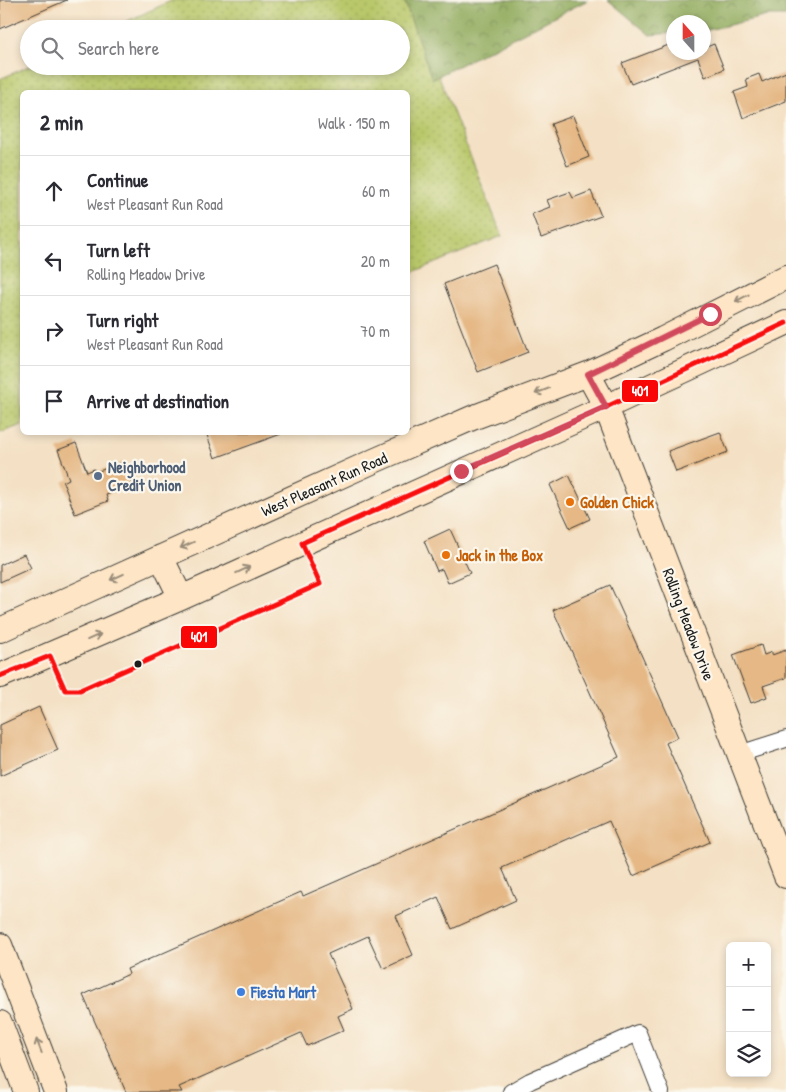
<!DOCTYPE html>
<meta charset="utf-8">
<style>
body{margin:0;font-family:"Patrick Hand",sans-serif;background:#f2f2f3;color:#2b2b33}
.controls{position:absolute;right:15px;bottom:15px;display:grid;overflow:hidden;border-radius:8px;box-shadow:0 2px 8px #0003}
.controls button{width:45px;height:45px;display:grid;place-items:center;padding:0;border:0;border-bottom:1px solid #e1e1e2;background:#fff;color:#2b2b33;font:25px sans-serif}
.compass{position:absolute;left:666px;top:15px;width:45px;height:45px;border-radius:50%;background:#fff;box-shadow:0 2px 8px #0003;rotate:339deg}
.stop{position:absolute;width:15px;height:15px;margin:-11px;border:4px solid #d1495b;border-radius:50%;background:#fff}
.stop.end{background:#d1495b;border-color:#fff;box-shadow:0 1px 5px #0008}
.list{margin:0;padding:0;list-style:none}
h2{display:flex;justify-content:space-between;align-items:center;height:65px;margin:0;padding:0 20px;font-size:21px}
h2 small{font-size:16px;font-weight:400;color:#7c7c81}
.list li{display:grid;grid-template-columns:32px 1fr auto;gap:15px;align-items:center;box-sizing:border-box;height:70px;padding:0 20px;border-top:1px solid #e1e1e2}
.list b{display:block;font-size:19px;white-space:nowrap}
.list p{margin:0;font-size:16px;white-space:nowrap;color:#7c7c81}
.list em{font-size:16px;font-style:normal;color:#7c7c81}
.icon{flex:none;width:28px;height:28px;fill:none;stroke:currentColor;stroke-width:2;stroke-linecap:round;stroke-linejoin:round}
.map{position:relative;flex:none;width:786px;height:1092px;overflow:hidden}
.search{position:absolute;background:#fff;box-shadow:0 2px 8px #0003;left:20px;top:20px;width:390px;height:55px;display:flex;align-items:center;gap:12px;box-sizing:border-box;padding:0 18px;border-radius:28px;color:#7c7c81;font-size:19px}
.panel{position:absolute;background:#fff;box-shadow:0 2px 8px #0003;left:20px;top:90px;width:390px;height:345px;border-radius:8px}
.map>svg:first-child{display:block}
.grass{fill:url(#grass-dots);stroke:#6a7244}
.forest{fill:url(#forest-crowns);stroke:#57643e}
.building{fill:#e5b885}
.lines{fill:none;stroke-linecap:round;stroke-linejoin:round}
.street-casing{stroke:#3c3a35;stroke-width:18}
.secondary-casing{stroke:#3c3a35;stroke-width:26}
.street{stroke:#fff;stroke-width:16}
.secondary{stroke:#fde5c5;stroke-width:24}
.bus-1-casing{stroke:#fbf7ec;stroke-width:9}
.bus-1{stroke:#f90707;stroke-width:5}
.oneway{stroke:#988b79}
.route{stroke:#d1495b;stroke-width:6}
.service-dot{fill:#5c6f8a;stroke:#fbf7ec;stroke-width:2}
.food-dot{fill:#e8710a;stroke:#fbf7ec;stroke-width:2}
.bus-dot{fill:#1c1c1c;stroke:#fbf7ec;stroke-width:2}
.shop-dot{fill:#3f7fe0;stroke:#fbf7ec;stroke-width:2}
.labels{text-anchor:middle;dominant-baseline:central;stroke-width:4.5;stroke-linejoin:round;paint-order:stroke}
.service-label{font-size:16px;font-weight:bold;fill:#4e5e75;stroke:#fbf7ec;text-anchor:start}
.street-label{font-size:16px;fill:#1c1c1c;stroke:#fbf7ec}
.food-label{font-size:16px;font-weight:bold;fill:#c56008;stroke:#fbf7ec;text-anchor:start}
.shop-label{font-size:16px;font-weight:bold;fill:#366cbe;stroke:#fbf7ec;text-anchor:start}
.line-badge{stroke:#fbf7ec;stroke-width:2}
.badge-label{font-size:14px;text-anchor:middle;font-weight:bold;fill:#fff}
</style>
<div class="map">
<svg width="786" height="1092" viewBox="0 0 786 1092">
<defs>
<pattern id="grass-dots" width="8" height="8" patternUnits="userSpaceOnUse" patternTransform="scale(1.25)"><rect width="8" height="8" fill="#b9c86b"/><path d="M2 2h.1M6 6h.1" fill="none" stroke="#9eab5c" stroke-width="1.8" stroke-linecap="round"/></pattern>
<pattern id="forest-crowns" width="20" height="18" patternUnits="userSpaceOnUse" patternTransform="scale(1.25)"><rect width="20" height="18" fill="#92ac5f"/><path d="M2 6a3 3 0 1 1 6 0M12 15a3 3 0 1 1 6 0" fill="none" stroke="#768b4e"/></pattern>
</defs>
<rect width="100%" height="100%" fill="#fbf7ec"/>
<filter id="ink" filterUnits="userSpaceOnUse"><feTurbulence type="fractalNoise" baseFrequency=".02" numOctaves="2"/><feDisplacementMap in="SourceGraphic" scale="10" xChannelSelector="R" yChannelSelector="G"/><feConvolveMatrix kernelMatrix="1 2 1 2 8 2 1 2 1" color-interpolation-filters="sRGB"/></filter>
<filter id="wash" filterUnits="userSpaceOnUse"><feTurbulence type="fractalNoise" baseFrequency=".0096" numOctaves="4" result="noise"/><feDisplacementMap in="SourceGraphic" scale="20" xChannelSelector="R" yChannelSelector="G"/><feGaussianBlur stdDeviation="1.12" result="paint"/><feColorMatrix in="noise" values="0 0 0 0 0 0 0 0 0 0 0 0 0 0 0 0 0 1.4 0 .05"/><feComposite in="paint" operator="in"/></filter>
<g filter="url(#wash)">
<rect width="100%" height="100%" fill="#f4e1c5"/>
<path class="grass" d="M173,0H409L502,236L408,274V92H22V425L0,433V79L29,66H401V29H110Z"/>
<path class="forest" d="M404,0H588L432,79Z
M608,0H786V16H767L704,31V22H674L673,33L650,35Z"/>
<g id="blocks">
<path class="building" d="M0,0H67L0,29Z
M674,43V52H704V48L714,44L724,69L705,77L698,58L631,84L622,63Z
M786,72V101L743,118L734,92L748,87L746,79L759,74L762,82Z
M573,116L589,157L567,166L551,124Z
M591,191L601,216L541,238L532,214L550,207L547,200L570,192L573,198Z
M494,264L528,352L478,372L444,284Z
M206,432H280L281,434L215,458Z
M720,432L728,452L676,472L668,451Z
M76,443L87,472L94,469L96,472L124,462L133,485L106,495L108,501L75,514L63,482L69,479L58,450Z
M569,475L590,519L570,528L550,485Z
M450,529L470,573L448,583L442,569L437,571L424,541Z
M24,554L31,568L0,582V565Z
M610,585L678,737L666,743L710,842L633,876L609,821L502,868L516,900L452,929L438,897L396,916L413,955L383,969L368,936L328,954L353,1009L338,1016L344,1030L307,1046L301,1033L179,1087L182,1092H126L83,995L129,974L127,969L301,892L303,896L619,757L553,610Z
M761,645L764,655L772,652V655L786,650V678L763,686L767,697L751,703L733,655Z
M39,707L58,750L0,776V725Z"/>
</g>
</g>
<g filter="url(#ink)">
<use href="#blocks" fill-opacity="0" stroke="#3c3a35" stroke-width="1"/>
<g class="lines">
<defs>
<path id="street" d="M739,754L786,739
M511,1092L530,1081L638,1033L661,1092"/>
<path id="secondary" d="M588,374L606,407L786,876
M161,557L181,598
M0,630L376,460L472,418L588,374L663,339L786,277
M0,676L181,598L606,407L786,323
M0,945L56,1092
M0,1023L26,1092"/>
</defs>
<use href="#street" class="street-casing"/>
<use href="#secondary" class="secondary-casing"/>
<use href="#street" class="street"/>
<use href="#secondary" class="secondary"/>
<defs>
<path id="bus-1" d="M0,676L50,656L65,690H80L320,584L302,543L606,407L786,323"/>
</defs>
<use href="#bus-1" class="bus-1-casing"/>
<use href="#bus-1" class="bus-1"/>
</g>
<defs><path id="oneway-shaft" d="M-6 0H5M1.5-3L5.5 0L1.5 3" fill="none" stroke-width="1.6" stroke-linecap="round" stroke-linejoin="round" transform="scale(1.25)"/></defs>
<g class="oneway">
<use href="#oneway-shaft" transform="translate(742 298) rotate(153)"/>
<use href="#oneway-shaft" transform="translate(542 391) rotate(159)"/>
<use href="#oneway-shaft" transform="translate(187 545) rotate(156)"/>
<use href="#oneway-shaft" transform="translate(243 570) rotate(-25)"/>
<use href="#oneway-shaft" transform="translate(117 577) rotate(156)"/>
<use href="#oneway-shaft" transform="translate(94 637) rotate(-24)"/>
<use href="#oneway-shaft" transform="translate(39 1046) rotate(-111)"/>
</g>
</g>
<g class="lines" filter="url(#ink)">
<path class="route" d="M461,471L606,407L588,374L710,314"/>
</g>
<circle class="service-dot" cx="98" cy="476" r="5"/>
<g class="food-dot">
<circle cx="570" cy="502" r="5"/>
<circle cx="446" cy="555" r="5"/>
</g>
<circle class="bus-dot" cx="138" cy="664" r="4.5"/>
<circle class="shop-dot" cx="241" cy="992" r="5"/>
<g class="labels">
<g class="service-label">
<text x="108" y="467">Neighborhood<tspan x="108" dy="18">Credit Union</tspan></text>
</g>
<g class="street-label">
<text transform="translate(324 484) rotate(-24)">West Pleasant Run Road</text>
<text transform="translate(689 624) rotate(69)">Rolling Meadow Drive</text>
</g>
<g class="food-label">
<text x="580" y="502">Golden Chick</text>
<text x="456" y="555">Jack in the Box</text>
</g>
<g class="shop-label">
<text x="251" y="992">Fiesta Mart</text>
</g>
</g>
<g class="line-badge">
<rect x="621" y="379" width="38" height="24" rx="5" fill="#f90707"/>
<rect x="180" y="625" width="38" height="24" rx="5" fill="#f90707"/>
</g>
<g class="badge-label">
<text x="640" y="396">401</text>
<text x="199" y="642">401</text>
</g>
</svg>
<div class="controls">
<button>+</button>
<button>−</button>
<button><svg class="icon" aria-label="layers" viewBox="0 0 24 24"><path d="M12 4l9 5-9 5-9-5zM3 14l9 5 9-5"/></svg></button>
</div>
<svg class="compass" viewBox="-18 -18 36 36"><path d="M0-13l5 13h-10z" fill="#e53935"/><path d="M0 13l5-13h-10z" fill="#7c7c81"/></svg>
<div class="stop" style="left:710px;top:314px"></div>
<div class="stop end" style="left:461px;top:471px"></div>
<div class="search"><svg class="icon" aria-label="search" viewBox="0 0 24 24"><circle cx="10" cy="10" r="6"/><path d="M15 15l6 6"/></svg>Search here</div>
<section class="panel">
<h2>2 min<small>Walk · 150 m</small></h2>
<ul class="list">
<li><svg class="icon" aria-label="ahead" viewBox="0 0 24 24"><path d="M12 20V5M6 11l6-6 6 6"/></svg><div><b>Continue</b><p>West Pleasant Run Road</p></div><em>60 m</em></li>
<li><svg class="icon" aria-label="left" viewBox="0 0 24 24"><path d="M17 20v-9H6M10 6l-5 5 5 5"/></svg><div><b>Turn left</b><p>Rolling Meadow Drive</p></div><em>20 m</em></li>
<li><svg class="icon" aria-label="right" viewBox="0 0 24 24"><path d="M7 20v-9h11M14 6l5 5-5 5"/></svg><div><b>Turn right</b><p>West Pleasant Run Road</p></div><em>70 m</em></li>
<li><svg class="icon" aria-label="arrive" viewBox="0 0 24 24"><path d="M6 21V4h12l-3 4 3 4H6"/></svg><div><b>Arrive at destination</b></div></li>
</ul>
</section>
</div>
